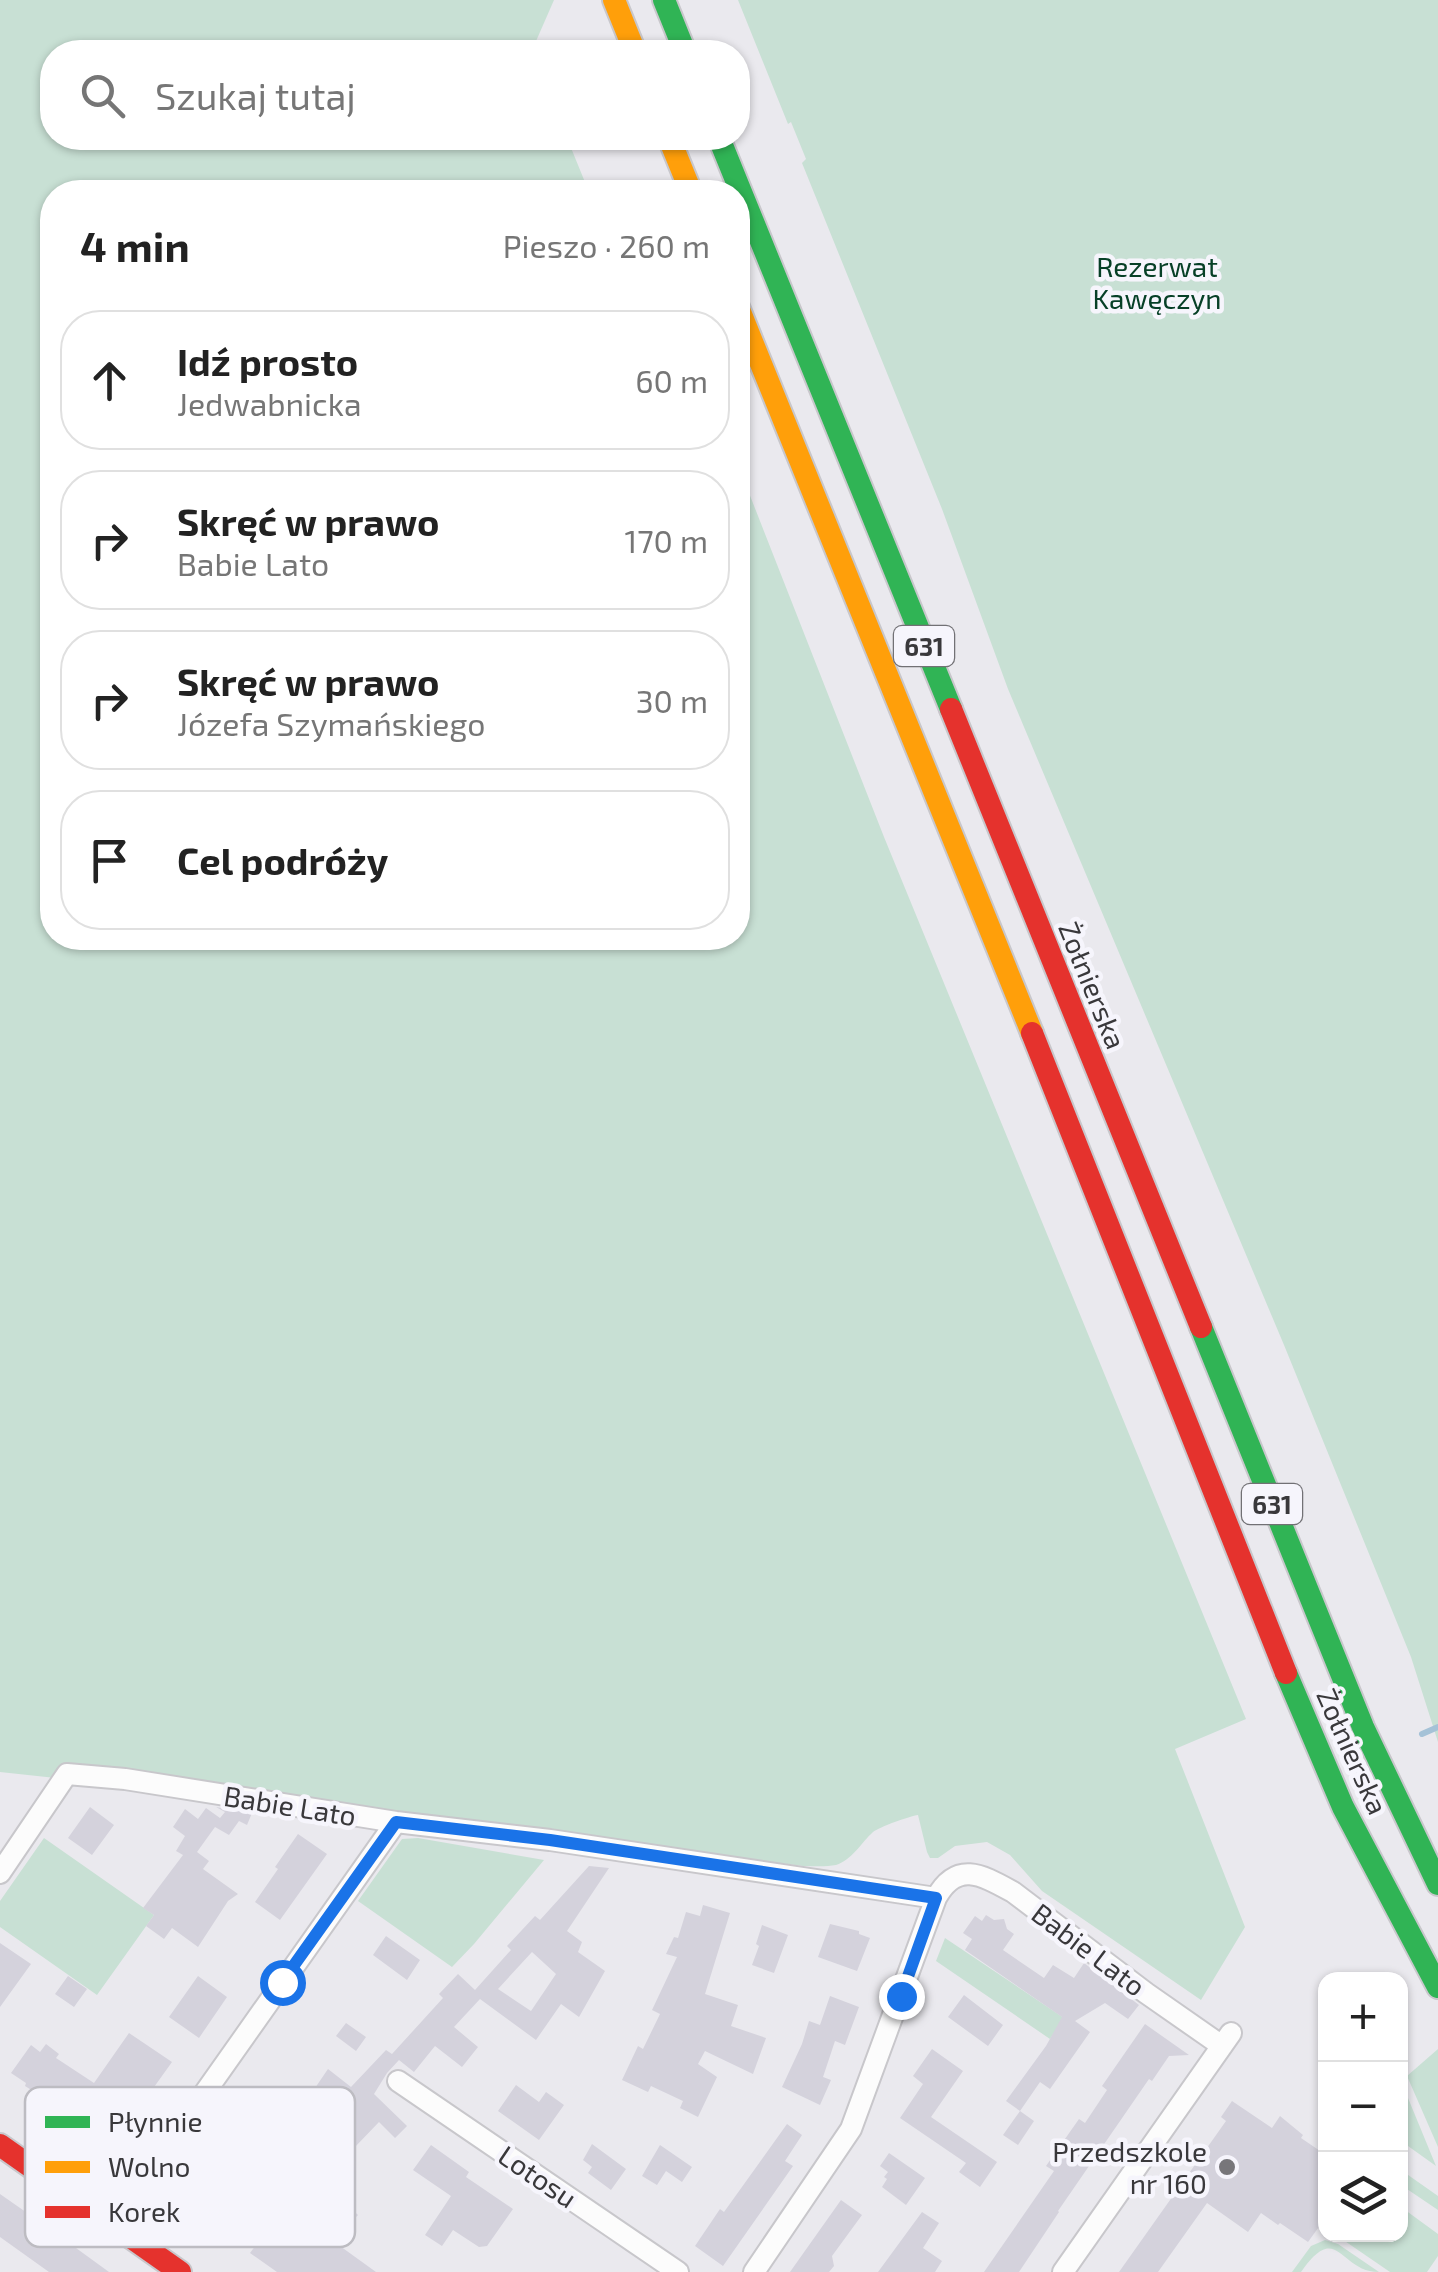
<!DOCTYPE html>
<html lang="pl">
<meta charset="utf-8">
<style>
body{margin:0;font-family:"Exo 2",sans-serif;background:#f2f2f2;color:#222}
.controls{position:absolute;right:30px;bottom:30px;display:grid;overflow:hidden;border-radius:20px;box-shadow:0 2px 8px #0004}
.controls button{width:90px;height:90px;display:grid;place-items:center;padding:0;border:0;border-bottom:2px solid #e0e0e0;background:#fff;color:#222;font:50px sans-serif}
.stop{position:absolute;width:30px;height:30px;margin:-22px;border:8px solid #1a73e8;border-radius:50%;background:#fff}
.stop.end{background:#1a73e8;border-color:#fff;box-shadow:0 2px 10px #0008}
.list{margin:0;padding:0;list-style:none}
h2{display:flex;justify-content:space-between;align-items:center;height:130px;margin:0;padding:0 40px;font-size:42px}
h2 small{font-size:32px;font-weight:400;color:#767676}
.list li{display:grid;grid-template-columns:65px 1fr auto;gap:30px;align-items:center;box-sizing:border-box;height:140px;margin:0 20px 20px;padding:0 20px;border:2px solid #e0e0e0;border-radius:40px}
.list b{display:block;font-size:38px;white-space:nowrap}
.list p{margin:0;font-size:32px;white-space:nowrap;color:#767676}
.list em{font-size:32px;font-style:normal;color:#767676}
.icon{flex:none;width:55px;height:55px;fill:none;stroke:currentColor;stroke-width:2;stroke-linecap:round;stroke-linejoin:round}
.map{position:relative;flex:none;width:1438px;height:2272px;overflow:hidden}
.search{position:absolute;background:#fff;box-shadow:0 2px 8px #0004;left:40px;top:40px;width:710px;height:110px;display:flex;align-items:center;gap:25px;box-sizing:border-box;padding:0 35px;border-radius:40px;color:#767676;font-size:38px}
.panel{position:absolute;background:#fff;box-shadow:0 2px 8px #0004;left:40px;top:180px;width:710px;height:770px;border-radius:40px}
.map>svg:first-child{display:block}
.green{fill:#c8e0d4}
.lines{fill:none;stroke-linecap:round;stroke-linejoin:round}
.stream{stroke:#a5c2d7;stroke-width:6}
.building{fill:#d4d2dc;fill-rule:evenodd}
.street-casing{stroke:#c8c7cb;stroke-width:24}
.fast-casing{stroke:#c8c7cb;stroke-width:26}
.slow-casing{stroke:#c8c7cb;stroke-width:26}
.jam-casing{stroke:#c8c7cb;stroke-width:26}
.street{stroke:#fcfcfc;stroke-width:20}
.fast{stroke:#30b455;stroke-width:22}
.slow{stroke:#ff9f0a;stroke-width:22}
.jam{stroke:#e5322d;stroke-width:22}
.route{stroke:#1a73e8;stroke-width:12}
.poi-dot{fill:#77767a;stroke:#f6f5fc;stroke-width:4}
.labels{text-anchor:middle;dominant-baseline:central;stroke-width:9;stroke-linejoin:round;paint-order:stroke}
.shield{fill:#f6f5fc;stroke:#727175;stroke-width:2.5}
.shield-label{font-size:25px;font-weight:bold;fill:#39383b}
.park-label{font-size:28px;fill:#074027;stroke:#f6f5fc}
.street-label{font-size:28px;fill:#39383b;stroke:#f6f5fc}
.poi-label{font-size:28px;fill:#39383b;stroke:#f6f5fc;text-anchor:end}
.key{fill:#f6f5fc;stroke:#bdbcc2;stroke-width:2.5}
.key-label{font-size:28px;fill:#39383b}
</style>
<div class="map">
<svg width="1438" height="2272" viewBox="0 0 1438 2272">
<rect width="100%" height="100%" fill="#eae9ee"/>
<path class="green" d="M0,0H554L533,48L535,52H52V138H567L589,192H52V938H738V465L884,837L1246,1719L1175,1749L1245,1927L1201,2000L1042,1891L1010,1855L987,1842L955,1846L938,1858H930L927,1852L918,1815C910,1816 879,1827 873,1832C861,1843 852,1860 836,1865C826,1867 813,1866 803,1866L399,1815L0,1772Z
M738,0H1438V1742L1411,1657L1284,1345L1008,689L942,509L802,163L806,159L791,122L788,124Z
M44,1838L154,1915L97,1995L0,1927V1901Z
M418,1838L544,1860L474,1944L452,1967L358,1901L402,1839Z
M945,1938L1064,2018L1050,2039L936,1961Z
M1438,2049V2147L1407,2076Z
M1401,2081L1436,2166L1401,2141Z
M1401,2170L1438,2196V2210L1401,2185Z
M1401,2207L1438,2234V2256L1427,2272H1390L1336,2235L1400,2234Z
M1325,2240L1338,2244L1379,2272C1339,2272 1338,2219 1301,2272H1292L1311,2246Z"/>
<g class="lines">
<path class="stream" d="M1422,1734L1438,1727"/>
</g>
<path class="building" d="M90,1807L114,1825L92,1855L68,1838Z
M216,1807L252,1813L247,1825L239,1821L229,1835L215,1827L197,1852L209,1861L203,1869L238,1894L228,1901L198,1947L172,1928L164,1939L146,1926L154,1915L143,1908L183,1855L176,1851L185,1836L173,1827L185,1809L198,1819L206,1808L220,1818L225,1812Z
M298,1834L327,1854L280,1920L255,1902L278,1869L275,1867Z
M589,1866L609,1868L567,1931L582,1942L578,1952L605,1971L579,2017L561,2004L536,2040L480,1999L454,2027L478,2047L462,2067L435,2046L414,2072L399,2060L387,2073L374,2094L407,2126L395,2138L379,2122L331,2172L316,2156L318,2153L305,2143L307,2140L304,2138L328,2101L313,2091L328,2069L351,2087L386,2050L395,2056L392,2054L443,1998L439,1994L458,1974L475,1990L511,1950L507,1946L535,1916L540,1920ZM532,1952L556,1974L531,2011L498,1989Z
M703,1905L730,1913L705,1994L738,2005L731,2026L766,2038L753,2074L705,2051L698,2064L717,2077L698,2117L680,2108L683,2101L651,2086L648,2092L622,2080L638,2046L643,2049L660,2014L652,2010L677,1957L666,1954L674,1937L678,1938L686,1912L700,1916Z
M986,1915L994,1920L1004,1919L1007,1929L1014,1934L1003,1950L1044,1978L1053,1965L1074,1978L1084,1963L1139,2005L1128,2019L1105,2003L1075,2021L1090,2032L1050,2089L1040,2082L1020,2111L1034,2121L1018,2145L1003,2135L1020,2111L1006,2101L1046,2046L1062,2017L965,1950L972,1939L963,1933L975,1916L982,1921Z
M830,1924L859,1931V1934L870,1938L857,1971L818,1957Z
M762,1925L788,1935L774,1973L752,1965L759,1946L756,1944Z
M386,1936L420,1960L407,1980L373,1955Z
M0,1943L31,1964L0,2007Z
M68,1976L87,1989L74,2007L55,1994Z
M198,1976L227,1997L199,2038L169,2017Z
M964,1995L1003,2025L988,2046L948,2017Z
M830,1996L859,2007L845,2045L835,2041L823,2077L831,2080L820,2105L782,2087L802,2044L809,2021L820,2025Z
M346,2023L366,2037L356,2051L336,2036Z
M1145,2024L1189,2055L1169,2056L1152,2081L1149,2079L1058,2211L1059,2212L1019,2272H984L1054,2171L1046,2166L1079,2119L1085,2123L1107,2090L1102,2086Z
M129,2033L172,2062L129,2122L142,2131L123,2158L75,2124L78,2119L25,2086L26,2083L11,2073L31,2045L40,2052L46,2044L59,2054L56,2058L94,2083Z
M932,2049L963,2071L931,2117L997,2162L980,2187L959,2172L966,2163L900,2118L923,2084L913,2076Z
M516,2085L539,2102L546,2092L564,2105L539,2140L498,2111Z
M1232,2101L1272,2128L1280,2116L1303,2135L1301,2138L1326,2155V2217L1308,2242L1280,2223L1278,2225L1261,2213L1248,2232L1207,2203L1158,2272H1119L1226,2121L1221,2117Z
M787,2124L802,2135L785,2161L793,2166L723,2266L695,2246L720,2209L724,2212Z
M592,2144L626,2169L611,2190L588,2173L592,2167L583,2160Z
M431,2145L469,2172L466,2177L513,2209L487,2246L479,2247L453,2230L442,2246L425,2235L451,2196L413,2170Z
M660,2145L692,2167L682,2182L666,2171L657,2185L642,2176Z
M889,2153L925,2178L906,2205L882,2187L887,2179L884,2177L888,2172L880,2166Z
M316,2176L358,2215L333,2241L376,2272H277L250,2253L281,2212Z
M0,2194L43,2224L109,2272H49L0,2237Z
M841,2200L862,2215L832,2256L834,2266L829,2272H790Z
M922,2212L939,2223L923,2248L942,2261L935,2272H878Z"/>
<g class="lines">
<defs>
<path id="street" d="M0,1873L67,1774L125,1779L396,1822L550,1840L936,1898
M398,2081L678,2272
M112,2224L396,1822
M754,2272L851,2129L936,1898C957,1860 982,1875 1013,1892L1146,1993L1222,2046
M1063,2272L1231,2033"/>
<path id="fast" d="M664,0L685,52
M719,138L951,709
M1201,1327L1363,1727L1438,1884
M1286,1673L1343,1807L1438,1987"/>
<path id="slow" d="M614,0L635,52
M669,138L691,192
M738,307L1032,1033"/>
<path id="jam" d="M951,709L1201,1327
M1032,1033L1286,1673
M0,2145L180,2272"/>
</defs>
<use href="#street" class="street-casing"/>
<use href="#fast" class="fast-casing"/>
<use href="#slow" class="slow-casing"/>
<use href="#jam" class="jam-casing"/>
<use href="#street" class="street"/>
<use href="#fast" class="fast"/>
<use href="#slow" class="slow"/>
<use href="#jam" class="jam"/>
</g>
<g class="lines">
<path class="route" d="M282,1982L396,1822L550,1840L936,1898L901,1996"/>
</g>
<circle class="poi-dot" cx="1227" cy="2167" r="10"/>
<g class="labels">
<g class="shield">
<rect x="894" y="626" width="60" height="40" rx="8"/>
<rect x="1242" y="1484" width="60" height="40" rx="8"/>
</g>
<g class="shield-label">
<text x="924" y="646">631</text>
<text x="1272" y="1504">631</text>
</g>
<g class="park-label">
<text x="1157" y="266">Rezerwat<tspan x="1157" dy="32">Kawęczyn</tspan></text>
</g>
<g class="street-label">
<text transform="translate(1093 985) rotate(68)">Żołnierska</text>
<text transform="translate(1353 1751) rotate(66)">Żołnierska</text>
<text transform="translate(290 1805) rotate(9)">Babie Lato</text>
<text transform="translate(1089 1949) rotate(37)">Babie Lato</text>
<text transform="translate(538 2176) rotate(34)">Lotosu</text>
</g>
<g class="poi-label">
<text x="1207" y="2151">Przedszkole<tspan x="1207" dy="32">nr 160</tspan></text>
</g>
</g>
<rect x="25" y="2087" width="330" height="160" rx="15" class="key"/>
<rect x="45" y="2116" width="45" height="12" fill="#30b455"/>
<rect x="45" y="2161" width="45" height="12" fill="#ff9f0a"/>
<rect x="45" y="2206" width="45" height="12" fill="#e5322d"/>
<g class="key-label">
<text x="108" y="2132">Płynnie</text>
<text x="108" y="2177">Wolno</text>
<text x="108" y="2222">Korek</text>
</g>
</svg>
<div class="controls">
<button>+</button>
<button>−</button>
<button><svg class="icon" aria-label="layers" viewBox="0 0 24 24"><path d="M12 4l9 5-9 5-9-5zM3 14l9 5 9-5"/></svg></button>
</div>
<div class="stop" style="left:282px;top:1982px"></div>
<div class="stop end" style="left:901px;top:1996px"></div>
<div class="search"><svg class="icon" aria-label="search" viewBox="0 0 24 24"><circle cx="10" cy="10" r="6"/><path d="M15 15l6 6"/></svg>Szukaj tutaj</div>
<section class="panel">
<h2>4 min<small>Pieszo · 260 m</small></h2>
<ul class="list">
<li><svg class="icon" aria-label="ahead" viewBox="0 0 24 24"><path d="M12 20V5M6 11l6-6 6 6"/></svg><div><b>Idź prosto</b><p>Jedwabnicka</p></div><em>60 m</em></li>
<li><svg class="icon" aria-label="right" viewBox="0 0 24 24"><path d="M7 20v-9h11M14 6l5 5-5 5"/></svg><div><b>Skręć w prawo</b><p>Babie Lato</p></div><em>170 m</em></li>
<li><svg class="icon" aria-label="right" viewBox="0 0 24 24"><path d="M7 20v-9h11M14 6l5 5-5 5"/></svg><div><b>Skręć w prawo</b><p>Józefa Szymańskiego</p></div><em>30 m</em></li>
<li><svg class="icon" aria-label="arrive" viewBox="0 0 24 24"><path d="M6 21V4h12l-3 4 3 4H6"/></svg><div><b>Cel podróży</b></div></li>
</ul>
</section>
</div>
